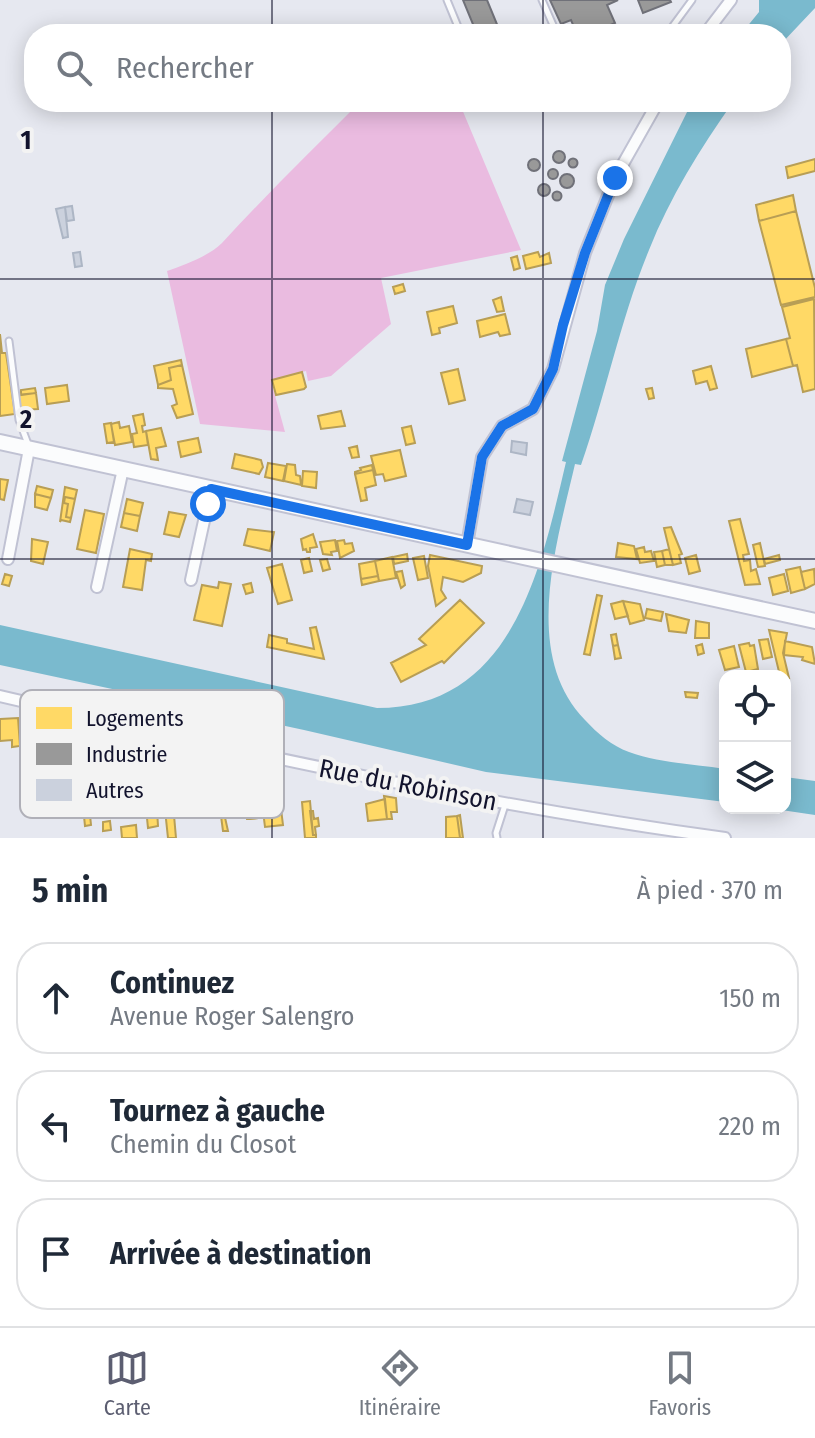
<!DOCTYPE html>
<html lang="fr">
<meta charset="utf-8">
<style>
body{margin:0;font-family:"Fira Sans Condensed",sans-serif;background:#f2f2f3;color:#1f2937}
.controls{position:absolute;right:24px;bottom:24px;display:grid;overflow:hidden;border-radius:16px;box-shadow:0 4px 20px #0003}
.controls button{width:72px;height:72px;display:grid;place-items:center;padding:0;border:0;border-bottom:2px solid #e0e1e3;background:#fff;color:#1f2937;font:40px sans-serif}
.stop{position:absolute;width:24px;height:24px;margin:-18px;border:6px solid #1a73e8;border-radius:50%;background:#fff}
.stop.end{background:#1a73e8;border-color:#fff;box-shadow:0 2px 8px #0008}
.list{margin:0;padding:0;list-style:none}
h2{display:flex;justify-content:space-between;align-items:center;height:104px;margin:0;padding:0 32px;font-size:34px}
h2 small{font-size:26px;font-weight:400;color:#747a83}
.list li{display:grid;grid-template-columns:52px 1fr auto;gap:24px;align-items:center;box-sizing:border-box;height:112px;margin:0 16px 16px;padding:0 16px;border:2px solid #e0e1e3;border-radius:32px}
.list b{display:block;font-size:30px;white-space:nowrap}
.list p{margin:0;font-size:26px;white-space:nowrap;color:#747a83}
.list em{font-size:26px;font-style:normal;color:#747a83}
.icon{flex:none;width:44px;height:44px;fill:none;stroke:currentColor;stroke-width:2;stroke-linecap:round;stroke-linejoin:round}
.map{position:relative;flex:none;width:815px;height:838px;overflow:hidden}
.search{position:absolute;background:#fff;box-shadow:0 4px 20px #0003;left:24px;right:24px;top:24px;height:88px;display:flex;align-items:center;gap:20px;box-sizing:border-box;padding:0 28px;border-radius:32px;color:#747a83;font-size:30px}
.sheet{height:488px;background:#fff}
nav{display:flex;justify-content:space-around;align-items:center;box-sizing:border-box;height:112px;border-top:2px solid #e0e1e3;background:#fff;font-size:22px;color:#747a83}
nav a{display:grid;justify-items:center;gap:4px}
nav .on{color:#5c5e71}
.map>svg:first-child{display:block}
.green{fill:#eabbe0}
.water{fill:#7abace}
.homes{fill:#ffd966;stroke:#b89e55;stroke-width:2}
.industry{fill:#999;stroke:#707179;stroke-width:2}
.building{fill:#cbd1dd;stroke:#adb6c5;stroke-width:2}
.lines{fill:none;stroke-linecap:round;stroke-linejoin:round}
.lane-casing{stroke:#c0c2d3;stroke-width:9}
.street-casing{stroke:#c0c2d3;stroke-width:14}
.secondary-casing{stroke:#c0c2d3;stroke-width:18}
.lane{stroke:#fbfcfd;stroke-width:5}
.street{stroke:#fbfcfd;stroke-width:10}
.secondary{stroke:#fbfcfd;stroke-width:14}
.route{stroke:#1a73e8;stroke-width:10}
.grid{fill:none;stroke:#12132d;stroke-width:2;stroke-opacity:0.55}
.labels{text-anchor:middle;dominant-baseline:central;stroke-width:8;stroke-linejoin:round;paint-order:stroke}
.street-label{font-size:26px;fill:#12132d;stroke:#f3f3f3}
.key{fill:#f3f3f3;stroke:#b0b0b8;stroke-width:2}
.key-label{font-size:22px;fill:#12132d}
.grid-label{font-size:26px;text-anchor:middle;font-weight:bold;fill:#12132d;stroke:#f3f3f3;stroke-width:8;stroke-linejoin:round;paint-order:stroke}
</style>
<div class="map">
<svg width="815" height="838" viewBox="0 0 815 838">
<rect width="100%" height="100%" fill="#e6e8f0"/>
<path class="green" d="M360,102H459L521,250L381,278L391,324L331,376L308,381L306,371L271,381L285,432L200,424L167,271C184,265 209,256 222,243C266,195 314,148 360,102Z"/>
<path class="water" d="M759,0H815V8L781,44V34H741L759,12Z
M692,102H733C700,149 670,197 649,250C620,320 606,394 581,465L575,464C557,543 521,654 585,720C597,733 612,746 629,752C658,763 694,764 725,769V802L486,772L304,730L0,665V625L377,708C513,708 541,568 566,462L562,461L597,331L605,285L624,239Z
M785,777L815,781V815L768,808H785Z"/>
<path class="homes" d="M815,159V171L788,178L786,167Z
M793,195L796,211L759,221L756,205Z
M796,211L815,288V297L781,305L759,221Z
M538,252L540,257L549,253L551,263L526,269L523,256Z
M517,256L520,268L514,270L511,258Z
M403,284L405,291L395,294L393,287Z
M501,297L504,311L497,312L493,300Z
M814,299L815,389L803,392L797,365L793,366L786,339L790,338L782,307Z
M453,306L457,323L439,328L440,333L432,335L427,312Z
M505,314L510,334L500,336L498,332L480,337L477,321Z
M0,334L2,353H6L15,414L0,416Z
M786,339L793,366L752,377L746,349Z
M181,360L182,365L169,368L171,380L158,385L154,366Z
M182,365L193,414L177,418L172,406L177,404L173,389L158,388V385L171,380L169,368Z
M711,366L717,388L710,390L707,381L696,384L693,371Z
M458,369L465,400L449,404L441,373Z
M302,372L306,387L304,389L276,395L272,380Z
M67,385L69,401L47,404L45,388Z
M35,388L36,393L21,395V390Z
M652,388L654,398L649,399L646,389Z
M36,393L38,409L19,410L17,395Z
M341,411L345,426L321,429L318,416Z
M143,414L145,425L142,426L143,432L146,431L148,445L134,447L132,434L137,433L133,416Z
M119,422L120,428L129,426L132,442L115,445L111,424Z
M111,423L114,442L107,443L104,424Z
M411,426L415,443L406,445L402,428Z
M161,428L166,446L156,448L158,460L151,459L146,431Z
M198,438L201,452L181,457L178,442Z
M357,446L359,457L352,458L349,448Z
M400,450L406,476L385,481L383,474L376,475L371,456Z
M235,454L261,460L263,467L259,474L232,468Z
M268,463L286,466L283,481L265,477Z
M287,464L295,465L296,475L300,476L301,485L284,481Z
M372,465L373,470L355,474V472L361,470L360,468Z
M373,470L376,485L365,488L367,500L361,501L355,474Z
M303,471L317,472L316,488L302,486Z
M0,479L8,480L4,500L0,499Z
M37,486L53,490L51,498L35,494Z
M65,487L77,490L75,499L65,497L64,503L68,504L66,517L71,518L70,522L61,520L60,522Z
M35,494L51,498L47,510L35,507Z
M65,497L75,499L71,518L66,517L68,504L64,503Z
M127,499L143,503L140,516L124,513Z
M85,510L104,514L96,553L77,549Z
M169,512L186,515L179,537L164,534Z
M124,513L140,516L137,531L121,527Z
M740,519L749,554L743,555L744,561L750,560L751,571L756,569L760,584L745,585L729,521Z
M671,527L682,554L679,555L681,563L673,565L664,528Z
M248,529L274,532L270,551L244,545Z
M313,534L317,547L310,548V552H307L306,549L303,550L301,539Z
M32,539L48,542L43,564L31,561Z
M335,540L337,551L331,552L332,555L323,554L320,542Z
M344,540L345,544L352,543L354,551L340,558L337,541Z
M618,543L634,546L637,559L616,557Z
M760,543L765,566L758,567L753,545Z
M644,547L645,552L651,551L654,561L640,563L636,549Z
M130,549L152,554L151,561L146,560L142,590L123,587Z
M669,549L673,565H665L662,551Z
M662,551L665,565L657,567L654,552Z
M407,554L408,561L394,564L393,557Z
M430,555L482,566L481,573L463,582L443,577L441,590L446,598L436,606L428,566Z
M696,555L700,571L689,574L685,558Z
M779,555L780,560L765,564L764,559Z
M424,556L428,578L418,580L413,558Z
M392,557L396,578L379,581L375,561Z
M309,558L312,571L304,573L301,560Z
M327,559L330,569L323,571L320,560Z
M375,561L378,576L361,579L359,564Z
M282,564L292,600L278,604L267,568Z
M800,567L805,589L791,593L786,570Z
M814,569L815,584L805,589L801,572Z
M402,571L405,585L401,588L396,572Z
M5,574L12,576L9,586L2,584Z
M784,574L788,591L773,595L769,578Z
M378,576L379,581L362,585L361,579Z
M219,582L231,584L222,626L194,620L202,585L218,588Z
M251,583L253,592L246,594L243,585Z
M597,595L602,596L590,655L584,654Z
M460,600L484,623L444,663L442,661L401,682L391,663L426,645L419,639Z
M623,601L628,616L615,619L611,604Z
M623,601L640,604L644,620L630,624Z
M647,609L663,612L661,621L645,618Z
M666,614L689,620L686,633L669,631Z
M696,621L709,623V638H695Z
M316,627L324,659L267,647L269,635L287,639V643L314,649L310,628Z
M769,630L787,633L783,653L789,678L780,676Z
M616,634L618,645L613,646L611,635Z
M768,639L772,657L763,659L759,640Z
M785,641L812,647L815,664L802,660L803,657L784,655Z
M749,643L750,646L754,645L758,669L746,672L739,645Z
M702,644L704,653L698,655L696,646Z
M618,645L621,658L615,659L613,646Z
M734,646L739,667L725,670L719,650Z
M685,692L698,693L697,698L686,697Z
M18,718L20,746L12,747V740L0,741V719Z
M162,781H171L176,838H168Z
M261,791L263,809L258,810L259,818L251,819L249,793Z
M249,793L251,819H247L245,794Z
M384,796L396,798L397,812H391L392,819H387Z
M149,797L151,810H157L158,826L148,828L145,798Z
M385,799L387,819L368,821L366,804Z
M310,801L313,835H316V838H305L302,802Z
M281,809L283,825L265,827L263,811Z
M310,811H313L314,819L318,818L319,826L315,827L316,835H313Z
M224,813L228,831H223L221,816Z
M90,815L91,825L85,826L84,816Z
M460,815L463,838H460L457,816Z
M457,816L460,838H446V817Z
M110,821L111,830L103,831V822Z
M136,825L137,838H122L121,827Z"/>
<path class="industry" d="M463,0H487L501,34H477Z
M550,0H618L607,5L615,23L590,34H577L571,20L561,24Z
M638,0H670L671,2L643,13Z
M553 157a6 6 0 1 1 12 0a6 6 0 1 1-12 0Z
M568.5 163a4.5 4.5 0 1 1 9 0a4.5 4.5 0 1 1-9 0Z
M528 165a6 6 0 1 1 12 0a6 6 0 1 1-12 0Z
M548 174a5 5 0 1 1 10 0a5 5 0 1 1-10 0Z
M560 181a7 7 0 1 1 14 0a7 7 0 1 1-14 0Z
M538 190a6 6 0 1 1 12 0a6 6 0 1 1-12 0Z
M552.5 196a4.5 4.5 0 1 1 9 0a4.5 4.5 0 1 1-9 0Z"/>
<path class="building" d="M72,206L74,220L67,221L65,207Z
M65,207L68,237L63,238L56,209Z
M80,252L82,266L75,267L73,253Z
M512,441L527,443L526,455L511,452Z
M517,499L533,502L530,515L514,512Z"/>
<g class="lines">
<defs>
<path id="lane" d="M447,0L461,34
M542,0L557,34
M667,34L692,0
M515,102L532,107L570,102
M9,341L19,420L28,444
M497,838L496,833L505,805"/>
<path id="street" d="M705,34L731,0
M467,545L482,457L502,426L533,409L553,369L585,253L615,178L658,102
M8,559L29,449
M191,580L211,489
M97,587L123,469
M0,696C240,752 481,805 725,838"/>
<path id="secondary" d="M0,442L815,621"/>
</defs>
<use href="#lane" class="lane-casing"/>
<use href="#street" class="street-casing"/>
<use href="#secondary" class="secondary-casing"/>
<use href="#lane" class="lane"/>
<use href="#street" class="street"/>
<use href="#secondary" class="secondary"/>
</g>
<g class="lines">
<path class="route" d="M208,504L211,489L467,545L482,457L502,426L533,409L553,369L563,325L585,253L615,178"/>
</g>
<path class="grid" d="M272,0V34M543,0V34M272,102V838M543,102V838M0,279H815M0,559H815"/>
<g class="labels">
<g class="street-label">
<text transform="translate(408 785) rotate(11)">Rue du Robinson</text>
</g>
</g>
<rect x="20" y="690" width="264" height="128" rx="12" class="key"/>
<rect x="36" y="707" width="36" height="22" fill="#ffd966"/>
<rect x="36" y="743" width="36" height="22" fill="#999"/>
<rect x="36" y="779" width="36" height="22" fill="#cbd1dd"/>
<g class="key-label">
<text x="86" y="726">Logements</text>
<text x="86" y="762">Industrie</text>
<text x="86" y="798">Autres</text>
</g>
<g class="grid-label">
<text x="26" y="149">1</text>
<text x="26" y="428">2</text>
</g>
</svg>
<div class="controls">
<button><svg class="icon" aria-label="locate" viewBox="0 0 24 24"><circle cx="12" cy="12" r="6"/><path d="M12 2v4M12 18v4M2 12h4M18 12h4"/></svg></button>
<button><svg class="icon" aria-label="layers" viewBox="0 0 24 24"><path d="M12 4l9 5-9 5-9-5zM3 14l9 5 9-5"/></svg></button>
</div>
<div class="stop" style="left:208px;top:504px"></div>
<div class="stop end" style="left:615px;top:178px"></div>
<div class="search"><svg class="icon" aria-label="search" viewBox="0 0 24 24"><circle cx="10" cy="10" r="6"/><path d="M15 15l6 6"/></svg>Rechercher</div>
</div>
<section class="sheet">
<h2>5 min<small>À pied · 370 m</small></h2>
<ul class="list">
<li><svg class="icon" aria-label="ahead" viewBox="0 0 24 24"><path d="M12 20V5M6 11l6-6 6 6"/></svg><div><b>Continuez</b><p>Avenue Roger Salengro</p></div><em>150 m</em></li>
<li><svg class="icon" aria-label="left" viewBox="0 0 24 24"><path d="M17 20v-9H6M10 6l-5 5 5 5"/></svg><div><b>Tournez à gauche</b><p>Chemin du Closot</p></div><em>220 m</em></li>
<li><svg class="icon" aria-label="arrive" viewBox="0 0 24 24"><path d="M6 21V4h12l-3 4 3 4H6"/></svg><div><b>Arrivée à destination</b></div></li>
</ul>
</section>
<nav>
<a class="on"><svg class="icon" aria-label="map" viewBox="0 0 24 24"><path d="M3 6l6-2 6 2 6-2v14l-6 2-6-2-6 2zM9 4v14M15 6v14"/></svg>Carte</a>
<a><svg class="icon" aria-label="directions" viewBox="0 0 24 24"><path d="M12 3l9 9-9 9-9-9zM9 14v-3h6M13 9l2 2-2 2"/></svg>Itinéraire</a>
<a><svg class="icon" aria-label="saved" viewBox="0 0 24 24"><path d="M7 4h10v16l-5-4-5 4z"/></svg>Favoris</a>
</nav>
